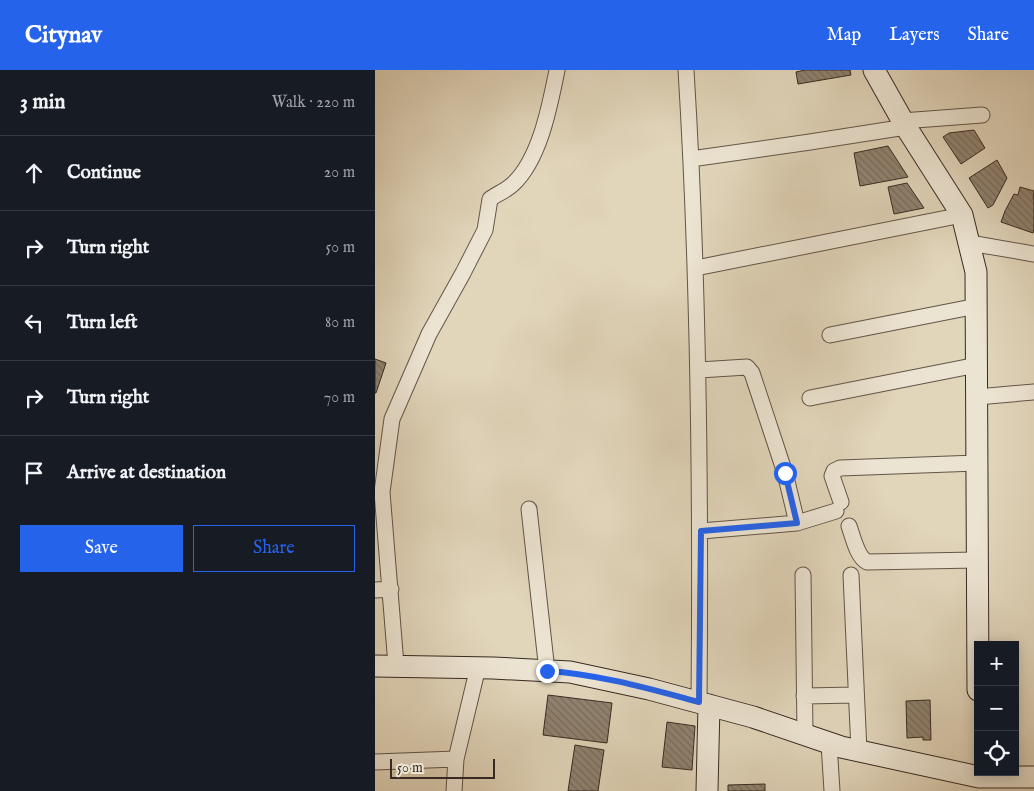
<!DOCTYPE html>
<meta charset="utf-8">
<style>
body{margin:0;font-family:"IM FELL English",serif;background:#20242c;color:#f1f3f6}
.controls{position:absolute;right:15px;bottom:15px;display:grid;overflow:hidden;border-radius:0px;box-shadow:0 2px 12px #0003}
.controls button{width:45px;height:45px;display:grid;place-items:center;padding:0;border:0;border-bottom:1px solid #363941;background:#171b24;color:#f1f3f6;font:25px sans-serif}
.scale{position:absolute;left:15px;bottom:12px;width:105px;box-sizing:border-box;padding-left:5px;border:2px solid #382a22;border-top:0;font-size:14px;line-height:18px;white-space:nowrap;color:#382a22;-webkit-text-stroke:4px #ece4d2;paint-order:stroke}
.stop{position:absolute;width:15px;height:15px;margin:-11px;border:4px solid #2563eb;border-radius:50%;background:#fff}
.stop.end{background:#2563eb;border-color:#fff;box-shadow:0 1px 5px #0008}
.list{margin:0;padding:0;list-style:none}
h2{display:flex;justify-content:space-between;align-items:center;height:65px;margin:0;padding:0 20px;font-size:21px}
h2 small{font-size:16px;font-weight:400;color:#9ea1a6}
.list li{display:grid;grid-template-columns:32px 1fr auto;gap:15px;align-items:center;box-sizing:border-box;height:75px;padding:0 20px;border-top:1px solid #363941}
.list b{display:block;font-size:19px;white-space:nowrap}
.list em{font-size:16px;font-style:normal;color:#9ea1a6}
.actions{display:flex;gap:10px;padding:15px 20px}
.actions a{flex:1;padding:11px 0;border:1px solid #2563eb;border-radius:0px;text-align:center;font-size:18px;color:#2563eb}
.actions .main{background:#2563eb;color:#fff}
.icon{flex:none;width:28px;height:28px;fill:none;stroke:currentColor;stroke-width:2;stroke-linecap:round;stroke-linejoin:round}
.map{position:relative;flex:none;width:659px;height:721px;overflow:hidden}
header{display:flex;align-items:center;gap:30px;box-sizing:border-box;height:70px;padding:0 25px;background:#2563eb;color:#fff}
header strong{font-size:24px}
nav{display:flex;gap:28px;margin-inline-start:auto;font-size:18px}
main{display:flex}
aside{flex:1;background:#171b24}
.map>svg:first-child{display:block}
.building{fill:url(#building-back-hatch);stroke:#382a22}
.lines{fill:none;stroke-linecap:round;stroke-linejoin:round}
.street-casing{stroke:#625548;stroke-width:17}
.secondary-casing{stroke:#382a22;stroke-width:23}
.street{stroke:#ece4d2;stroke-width:15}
.secondary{stroke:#ece4d2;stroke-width:21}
.route{stroke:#2563eb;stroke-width:6}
</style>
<header>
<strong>Citynav</strong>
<nav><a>Map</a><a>Layers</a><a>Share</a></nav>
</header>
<main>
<aside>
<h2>3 min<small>Walk · 220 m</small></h2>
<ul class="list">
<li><svg class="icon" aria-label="ahead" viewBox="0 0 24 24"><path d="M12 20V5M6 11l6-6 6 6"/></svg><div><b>Continue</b></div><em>20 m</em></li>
<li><svg class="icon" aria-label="right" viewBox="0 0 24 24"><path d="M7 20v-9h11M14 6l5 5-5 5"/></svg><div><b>Turn right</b></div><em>50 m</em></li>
<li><svg class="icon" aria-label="left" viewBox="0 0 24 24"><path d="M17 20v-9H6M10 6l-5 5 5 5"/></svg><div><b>Turn left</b></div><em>80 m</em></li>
<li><svg class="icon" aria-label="right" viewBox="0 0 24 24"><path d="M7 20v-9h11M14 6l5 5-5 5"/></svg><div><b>Turn right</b></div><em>70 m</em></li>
<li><svg class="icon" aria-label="arrive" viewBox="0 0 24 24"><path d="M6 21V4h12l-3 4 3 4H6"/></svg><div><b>Arrive at destination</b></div></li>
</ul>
<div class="actions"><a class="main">Save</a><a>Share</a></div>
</aside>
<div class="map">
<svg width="659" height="721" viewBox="0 0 659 721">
<defs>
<pattern id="building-back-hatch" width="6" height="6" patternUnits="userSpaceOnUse" patternTransform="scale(1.25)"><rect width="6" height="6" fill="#908371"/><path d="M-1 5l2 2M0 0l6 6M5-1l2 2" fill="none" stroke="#776b5c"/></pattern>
</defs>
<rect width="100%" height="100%" fill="#e1d5ba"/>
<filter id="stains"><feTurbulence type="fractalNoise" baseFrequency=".004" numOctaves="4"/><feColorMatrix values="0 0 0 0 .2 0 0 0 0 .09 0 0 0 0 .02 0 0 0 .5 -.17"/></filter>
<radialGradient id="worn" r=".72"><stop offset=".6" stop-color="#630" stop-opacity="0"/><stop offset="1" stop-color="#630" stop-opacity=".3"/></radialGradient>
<path class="building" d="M430,0H475L476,5L423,14L421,2Z
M599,60L610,78L586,94L568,67L574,63Z
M513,76L533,107L485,116L479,83Z
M622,90L632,108L618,135L613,138L594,108Z
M532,113L549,138L519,144L513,117Z
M645,117L659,121L658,129H659V158L658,163L626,152L630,141L639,124L643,125Z
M0,289L11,293L1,323H0Z
M173,625L237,633L232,673L168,665Z
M555,630L556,670H548V667L532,668L531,631Z
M292,652L320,656L317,700L287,697Z
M200,675L229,680L223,721H193Z
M390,714V721H353V715Z"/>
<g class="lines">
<defs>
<path id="street" d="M311,0C324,211 326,421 324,633
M527,51L607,45
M316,89L435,72L531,57
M595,173L659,184
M321,198L587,145
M455,265L602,236
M324,300L372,297L377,303L410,403L422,453
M602,327L659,322
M435,328L602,295
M466,432L457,406L459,401L465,398L602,393
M154,439L172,601
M474,456C478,467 482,487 492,492L602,490
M326,461L422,453L461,441
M428,505L430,665
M476,505L484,681
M0,520L16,519
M21,595L7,422L17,349L54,264L88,203L110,160L115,129C122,124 132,120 138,114C165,89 175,35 182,0
M429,626L481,625
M454,673L457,721
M0,692L81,689
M79,721L81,689L103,597"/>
<path id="secondary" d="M499,0L531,57L587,145L601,202L603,620
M0,596L118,598L195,602L274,619L378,647L466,677L604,707H659
M332,721L334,635"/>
</defs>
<use href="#street" class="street-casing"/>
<use href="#secondary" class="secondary-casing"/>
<use href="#street" class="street"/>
<use href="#secondary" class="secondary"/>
</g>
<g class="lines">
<path class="route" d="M172,601C223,604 275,619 324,632L326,461L422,453L410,403"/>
</g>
<rect width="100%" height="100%" filter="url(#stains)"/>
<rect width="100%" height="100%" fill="url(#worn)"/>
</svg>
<div class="controls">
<button>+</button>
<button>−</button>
<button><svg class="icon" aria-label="locate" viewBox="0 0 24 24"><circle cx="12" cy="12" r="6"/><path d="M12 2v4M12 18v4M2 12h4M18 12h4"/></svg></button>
</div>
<div class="scale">50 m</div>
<div class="stop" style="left:410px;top:403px"></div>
<div class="stop end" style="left:172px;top:601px"></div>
</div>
</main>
